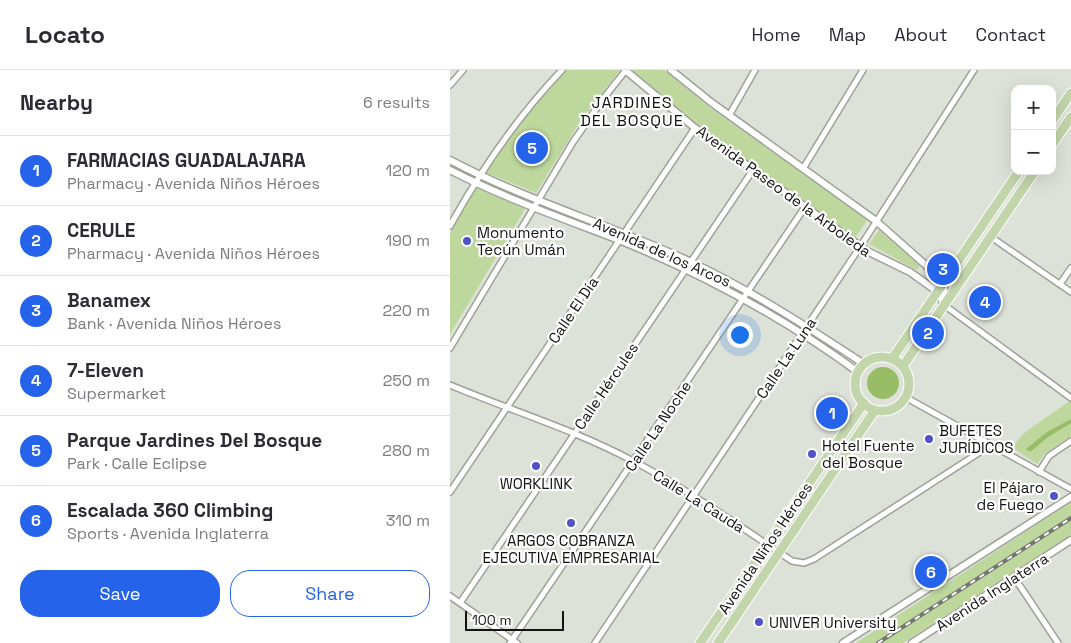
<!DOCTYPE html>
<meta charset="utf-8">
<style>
body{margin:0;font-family:"Space Grotesk",sans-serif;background:#f2f2f3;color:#2b2b33}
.controls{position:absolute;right:15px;top:15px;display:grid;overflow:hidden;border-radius:10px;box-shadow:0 5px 20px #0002}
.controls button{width:45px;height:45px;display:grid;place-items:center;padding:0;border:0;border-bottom:1px solid #e1e1e2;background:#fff;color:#2b2b33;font:25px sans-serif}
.scale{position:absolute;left:15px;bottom:12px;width:99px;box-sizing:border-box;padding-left:5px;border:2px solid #121310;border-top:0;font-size:14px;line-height:18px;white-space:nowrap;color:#121310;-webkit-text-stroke:4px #fff;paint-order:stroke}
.you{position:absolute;left:289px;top:264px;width:18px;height:18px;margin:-12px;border:4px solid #fff;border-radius:50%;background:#1a73e8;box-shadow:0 0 0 8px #1a73e833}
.badge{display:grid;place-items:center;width:32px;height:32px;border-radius:50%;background:#2563eb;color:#fff;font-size:16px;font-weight:700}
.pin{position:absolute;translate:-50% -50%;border:2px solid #fff;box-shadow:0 1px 5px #0006}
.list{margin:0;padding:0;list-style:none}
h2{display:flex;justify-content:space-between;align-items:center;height:65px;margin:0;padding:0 20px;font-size:21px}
h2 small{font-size:16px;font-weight:400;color:#7c7c81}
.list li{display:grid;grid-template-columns:32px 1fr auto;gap:15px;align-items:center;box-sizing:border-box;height:70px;padding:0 20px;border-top:1px solid #e1e1e2}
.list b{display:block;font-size:19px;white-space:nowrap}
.list p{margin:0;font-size:16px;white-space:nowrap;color:#7c7c81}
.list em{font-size:16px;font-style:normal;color:#7c7c81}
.actions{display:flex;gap:10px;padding:15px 20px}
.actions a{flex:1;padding:11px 0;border:1px solid #2563eb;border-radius:20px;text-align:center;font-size:18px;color:#2563eb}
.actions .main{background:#2563eb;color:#fff}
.map{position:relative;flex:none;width:621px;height:573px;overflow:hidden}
header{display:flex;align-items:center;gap:30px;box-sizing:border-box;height:70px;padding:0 25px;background:#fff;border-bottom:1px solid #e1e1e2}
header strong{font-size:24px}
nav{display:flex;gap:28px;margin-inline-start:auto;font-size:18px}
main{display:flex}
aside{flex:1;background:#fff}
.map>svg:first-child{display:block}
.green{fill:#bdd79c}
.water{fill:#99bc66}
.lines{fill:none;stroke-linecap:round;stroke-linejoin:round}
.minor-casing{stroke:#9da298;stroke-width:8}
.tertiary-casing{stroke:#9da298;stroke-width:9}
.primary-casing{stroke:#fff;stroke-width:11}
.minor{stroke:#fff;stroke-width:5}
.tertiary{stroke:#fff;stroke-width:6}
.primary{stroke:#c3d5aa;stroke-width:9}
.rail-casing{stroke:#747771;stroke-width:4}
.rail{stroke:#fff;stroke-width:2;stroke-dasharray:5.5;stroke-linecap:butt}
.poi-dot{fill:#5052c8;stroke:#fff;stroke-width:2}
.labels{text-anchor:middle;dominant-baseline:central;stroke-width:4.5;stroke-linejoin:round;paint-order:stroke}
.street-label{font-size:15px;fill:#121310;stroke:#fff}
.poi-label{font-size:15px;fill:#121310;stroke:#fff;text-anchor:start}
.neighbourhood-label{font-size:16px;letter-spacing:1px;fill:#121310;stroke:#fff}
</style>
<header>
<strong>Locato</strong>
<nav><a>Home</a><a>Map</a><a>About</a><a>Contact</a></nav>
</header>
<main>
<aside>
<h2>Nearby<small>6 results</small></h2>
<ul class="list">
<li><span class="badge">1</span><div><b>FARMACIAS GUADALAJARA</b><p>Pharmacy · Avenida Niños Héroes</p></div><em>120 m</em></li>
<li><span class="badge">2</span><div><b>CERULE</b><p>Pharmacy · Avenida Niños Héroes</p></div><em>190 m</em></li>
<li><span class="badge">3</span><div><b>Banamex</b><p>Bank · Avenida Niños Héroes</p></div><em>220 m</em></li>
<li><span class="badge">4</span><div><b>7-Eleven</b><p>Supermarket</p></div><em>250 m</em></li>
<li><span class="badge">5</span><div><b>Parque Jardines Del Bosque</b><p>Park · Calle Eclipse</p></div><em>280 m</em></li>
<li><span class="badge">6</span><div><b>Escalada 360 Climbing</b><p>Sports · Avenida Inglaterra</p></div><em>310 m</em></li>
</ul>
<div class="actions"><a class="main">Save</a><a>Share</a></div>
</aside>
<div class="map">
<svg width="621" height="573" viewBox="0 0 621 573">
<rect width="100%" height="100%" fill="#dde2d8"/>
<path class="green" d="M116,0H170L131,50L86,123L35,102L68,55Z
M184,0H214L260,38L418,149L405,168L248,55L183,1Z
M26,118L75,139L0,264V163Z
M429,160L470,196L467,200L419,174Z
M621,330V366L595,383L587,394L562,377L574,363Z
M621,432V465L453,573H406Z"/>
<path class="water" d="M417 313a16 16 0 1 1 32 0a16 16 0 1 1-32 0Z
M621,349V353L598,367L580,382L576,379L597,362Z"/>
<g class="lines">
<defs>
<path id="minor" d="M0,15L13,0
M280,44L305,0
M354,97L413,0
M0,156C31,100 68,46 112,0
M541,167L621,222
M610,214L621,198
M494,235L621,328
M0,278L123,72L153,29L176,0
M0,315C62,341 126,360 185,392C240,421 291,457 342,491L354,493L364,489L541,375
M455,327L621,419
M589,402L599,386L621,371
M0,422L245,58
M564,507L608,573
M0,526L67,573
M10,533L303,100
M60,573L355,137
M145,573L410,177L524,0"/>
<path id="tertiary" d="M175,0L245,58L417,181L460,202L488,222L494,235
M221,0L262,33L426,151L488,206L494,216L495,232
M0,90C77,131 162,155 241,192C302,221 358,257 414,294
M0,100C54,128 112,148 169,170C253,204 334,248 408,302
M393,573L621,427
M462,573L621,470"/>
<path id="primary" d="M602,51L621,23
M602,75L621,47
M405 314a27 27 0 1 1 54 0a27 27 0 1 1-54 0Z
M442,289L569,101
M453,296L585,101
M250,573L414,333
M268,573L425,340"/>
</defs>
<use href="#minor" class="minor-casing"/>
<use href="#tertiary" class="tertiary-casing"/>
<use href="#primary" class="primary-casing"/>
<use href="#minor" class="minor"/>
<use href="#tertiary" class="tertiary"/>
<use href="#primary" class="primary"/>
<defs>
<path id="rail" d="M428,573L621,448"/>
</defs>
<use href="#rail" class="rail-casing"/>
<use href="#rail" class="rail"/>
</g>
<g class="poi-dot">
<circle cx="17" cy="171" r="5"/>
<circle cx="479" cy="369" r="5"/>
<circle cx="362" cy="384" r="5"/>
<circle cx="86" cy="396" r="5"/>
<circle cx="604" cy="426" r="5"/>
<circle cx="121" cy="453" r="5"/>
<circle cx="309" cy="552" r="5"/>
</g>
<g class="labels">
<g class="street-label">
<text transform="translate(334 121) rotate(36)">Avenida Paseo de la Arboleda</text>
<text transform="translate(212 182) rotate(24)">Avenida de los Arcos</text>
<text transform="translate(123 240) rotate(-56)">Calle El Día</text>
<text transform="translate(336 288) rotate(-56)">Calle La Luna</text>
<text transform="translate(156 316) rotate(-56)">Calle Hércules</text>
<text transform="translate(208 356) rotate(-56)">Calle La Noche</text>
<text transform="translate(249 431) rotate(32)">Calle La Cauda</text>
<text transform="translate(315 478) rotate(-56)">Avenida Niños Héroes</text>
<text transform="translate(542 522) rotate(-33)">Avenida Inglaterra</text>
</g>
<g class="poi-label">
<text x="27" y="162">Monumento<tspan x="27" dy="17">Tecún Umán</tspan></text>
<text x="489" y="360">BUFETES<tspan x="489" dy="17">JURÍDICOS</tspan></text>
<text x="372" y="375">Hotel Fuente<tspan x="372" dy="17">del Bosque</tspan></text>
<text x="86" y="413" text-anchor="middle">WORKLINK</text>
<text x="594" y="417" text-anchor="end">El Pájaro<tspan x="594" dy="17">de Fuego</tspan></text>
<text x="121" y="470" text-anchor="middle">ARGOS COBRANZA<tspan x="121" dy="17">EJECUTIVA EMPRESARIAL</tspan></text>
<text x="319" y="552">UNIVER University</text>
</g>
<g class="neighbourhood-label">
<text x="182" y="32">JARDINES<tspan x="182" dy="18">DEL BOSQUE</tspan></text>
</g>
</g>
</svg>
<div class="controls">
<button>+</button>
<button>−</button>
</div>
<div class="scale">100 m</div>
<div class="you"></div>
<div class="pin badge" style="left:382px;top:343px">1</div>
<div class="pin badge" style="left:478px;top:263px">2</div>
<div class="pin badge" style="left:493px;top:199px">3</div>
<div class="pin badge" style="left:535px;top:232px">4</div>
<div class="pin badge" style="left:82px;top:78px">5</div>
<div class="pin badge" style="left:481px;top:502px">6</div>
</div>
</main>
